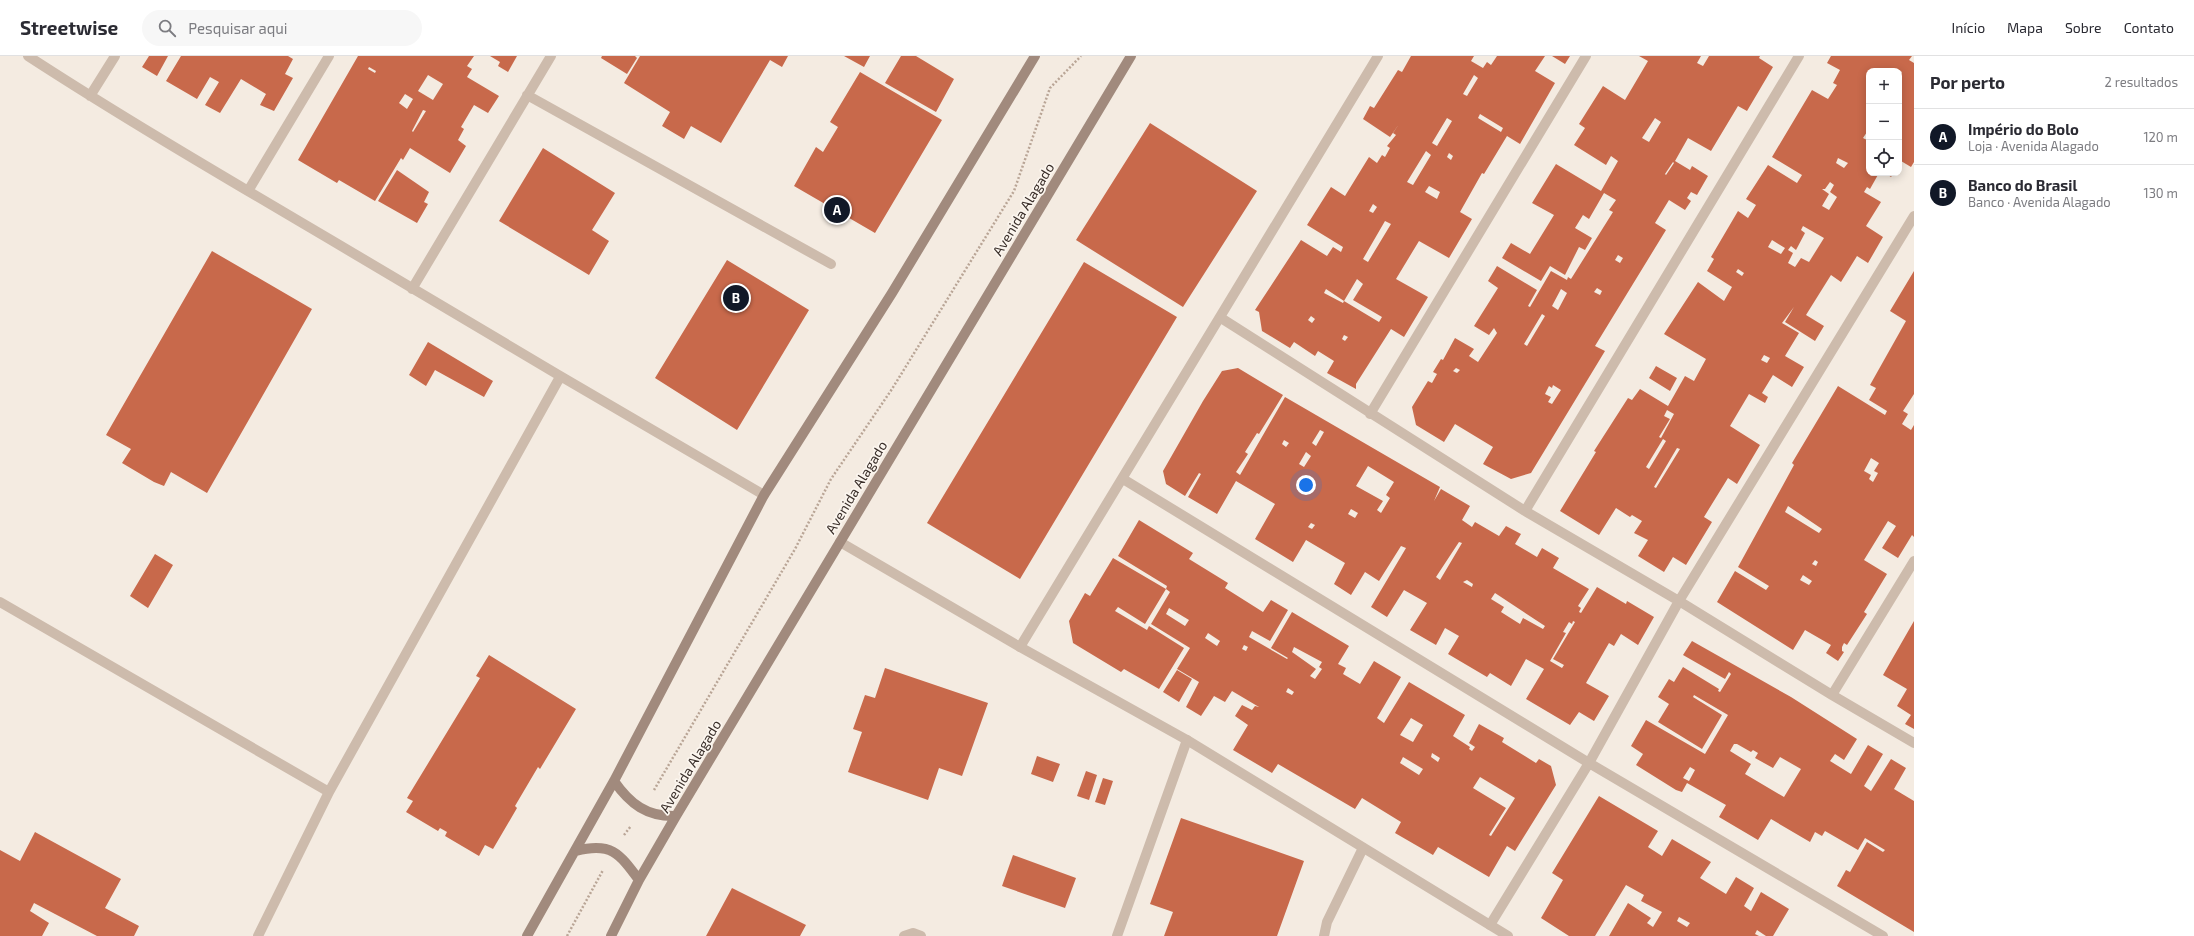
<!DOCTYPE html>
<html lang="pt">
<meta charset="utf-8">
<style>
body{margin:0;font-family:"Exo 2",sans-serif;background:#f7f7f7;color:#2b2b33}
.controls{position:absolute;right:12px;top:12px;display:grid;overflow:hidden;border-radius:8px;box-shadow:0 2px 10px #0003}
.controls button{width:36px;height:36px;display:grid;place-items:center;padding:0;border:0;border-bottom:1px solid #e1e1e2;background:#fff;color:#2b2b33;font:20px sans-serif}
.you{position:absolute;left:1306px;top:429px;width:14px;height:14px;margin:-10px;border:3px solid #fff;border-radius:50%;background:#1a73e8;box-shadow:0 0 0 6px #1a73e833}
.badge{display:grid;place-items:center;width:26px;height:26px;border-radius:50%;background:#111827;color:#fff;font-size:13px;font-weight:700}
.pin{position:absolute;translate:-50% -50%;border:2px solid #fff;box-shadow:0 1px 4px #0006}
.list{margin:0;padding:0;list-style:none}
h2{display:flex;justify-content:space-between;align-items:center;height:52px;margin:0;padding:0 16px;font-size:17px}
h2 small{font-size:13px;font-weight:400;color:#7c7c81}
.list li{display:grid;grid-template-columns:26px 1fr auto;gap:12px;align-items:center;box-sizing:border-box;height:56px;padding:0 16px;border-top:1px solid #e1e1e2}
.list b{display:block;font-size:15px;white-space:nowrap}
.list p{margin:0;font-size:13px;white-space:nowrap;color:#7c7c81}
.list em{font-size:13px;font-style:normal;color:#7c7c81}
.icon{flex:none;width:22px;height:22px;fill:none;stroke:currentColor;stroke-width:2;stroke-linecap:round;stroke-linejoin:round}
.map{position:relative;flex:none;width:1914px;height:880px;overflow:hidden}
header{display:flex;align-items:center;gap:24px;box-sizing:border-box;height:56px;padding:0 20px;background:#fff;border-bottom:1px solid #e1e1e2}
header strong{font-size:19px}
nav{display:flex;gap:22px;margin-inline-start:auto;font-size:14px}
.search{width:280px;height:36px;background:#f7f7f7;display:flex;align-items:center;gap:10px;box-sizing:border-box;padding:0 14px;border-radius:22px;color:#7c7c81;font-size:15px}
main{display:flex}
aside{flex:1;background:#fff}
.map>svg:first-child{display:block}
.building{fill:#c8694b;fill-rule:evenodd}
.lines{fill:none;stroke-linecap:round;stroke-linejoin:round}
.path{stroke:#b9a596;stroke-width:2.5;stroke-dasharray:2 2;stroke-linecap:butt}
.service{stroke:#cdbbac;stroke-width:10}
.minor{stroke:#cdbbac;stroke-width:10}
.tertiary{stroke:#cdbbac;stroke-width:10}
.secondary{stroke:#a18a7d;stroke-width:10}
.labels{text-anchor:middle;dominant-baseline:central;stroke-width:3.5;stroke-linejoin:round;paint-order:stroke}
.street-label{font-size:14px;fill:#3b302b;stroke:#fbf5ee}
</style>
<header>
<strong>Streetwise</strong>
<div class="search"><svg class="icon" aria-label="search" viewBox="0 0 24 24"><circle cx="10" cy="10" r="6"/><path d="M15 15l6 6"/></svg>Pesquisar aqui</div>
<nav><a>Início</a><a>Mapa</a><a>Sobre</a><a>Contato</a></nav>
</header>
<main>
<div class="map">
<svg width="1914" height="880" viewBox="0 0 1914 880">
<rect width="100%" height="100%" fill="#f4ebe1"/>
<path class="building" d="M149,0H168L157,20L142,11Z
M181,0H288L293,3L285,18L293,22L274,55L260,49L266,38L241,23L220,57L205,49L219,26L210,21L197,43L166,25Z
M358,0H474L467,10L472,13L467,21L499,40L488,57L474,49L461,71L464,73L458,84L466,90L450,117L410,92L403,104L401,102L375,145L339,124L337,127L298,104ZM369,11L376,15L375,17L368,13ZM428,19L443,28L433,44L418,35ZM405,38L413,43L407,53L399,47ZM423,54L426,55L413,76L412,75Z
M490,0H517L508,16L498,10L500,6Z
M602,0H635L637,2L627,18L601,2Z
M640,0H788L782,11L770,4L721,87L691,70L684,83L662,70L670,56L624,27Z
M844,0H870L864,11Z
M901,0H916L954,23L936,56L885,27Z
M1411,0H1474L1471,5L1483,12L1487,6L1491,9L1497,0H1545L1535,15L1555,27L1520,88L1507,80L1484,118L1482,117L1460,156L1472,163L1449,202L1419,185L1396,223L1428,241L1404,281L1391,273L1356,328V333L1327,317L1334,305L1318,295L1315,300L1294,286L1290,292L1262,275L1259,256L1255,254L1301,184L1327,200L1333,191L1341,196L1343,191L1307,169L1331,131L1345,140L1369,101L1377,107L1382,99L1385,101L1390,92L1387,90L1396,79L1393,77L1399,68L1390,81L1363,63L1370,50L1374,52L1398,14L1402,16ZM1474,19L1478,22L1467,40L1463,38ZM1480,58L1503,72L1501,76L1478,62ZM1447,62L1452,65L1437,90L1432,87ZM1426,95L1431,99L1413,129L1407,126ZM1449,97L1453,100L1451,104L1447,101ZM1429,130L1440,136L1437,143L1425,136ZM1373,148L1377,151L1373,157L1369,155ZM1385,165L1391,168L1368,206L1363,203ZM1357,223L1363,228L1353,244L1382,261L1379,266L1344,245L1343,247L1324,237L1326,233L1344,245ZM1311,260L1315,263L1312,267L1308,264ZM1344,279L1348,281L1345,285L1342,283Z
M1552,0H1570L1565,8Z
M1639,0H1701L1697,7L1703,10L1709,0H1760L1759,2L1773,11L1747,55L1738,50L1711,95L1688,82L1675,105L1690,114L1692,110L1708,120L1697,139L1691,136L1687,142L1691,145L1685,154L1669,144L1655,167L1666,174L1595,290L1605,295L1531,417L1511,423L1483,408L1493,391L1455,368L1444,386L1416,369L1412,351L1428,325L1432,327L1437,318L1433,316L1441,303L1443,304L1455,282L1474,293L1469,300L1478,306L1497,277L1494,272L1489,279L1474,270L1498,232L1488,225L1497,210L1537,234L1528,250L1530,251L1551,215L1567,224L1568,221L1571,223L1613,156L1609,154L1616,144L1604,137L1589,163L1583,159L1575,172L1592,182L1585,194L1579,191L1565,219L1550,210L1541,225L1502,202L1511,187L1530,198L1554,159L1532,147L1556,108L1601,135L1618,105L1611,100L1606,109L1574,89L1585,72L1579,68L1603,30L1625,44L1648,5ZM1655,62L1661,66L1649,86L1642,82ZM1673,106L1674,107L1666,119L1665,118ZM1618,199L1623,202L1620,207L1615,204ZM1597,232L1602,235L1600,239L1594,236ZM1561,233L1567,237L1558,254L1552,250ZM1542,258L1545,260L1527,290L1524,288ZM1456,312L1460,314L1457,317L1453,315ZM1553,329L1561,334L1552,348L1548,346L1551,341L1545,338L1549,330L1552,332Z
M1831,0H1912L1909,4L1914,7V106L1911,111L1901,105L1899,109V21L1902,16L1897,13L1869,15V73L1863,82L1869,85V117H1879L1870,133L1867,131L1864,136L1881,146L1866,170L1883,181L1868,207L1857,200L1841,226L1831,219L1806,259L1824,270L1815,285L1785,266L1794,251L1782,267L1799,277L1785,300L1804,311L1792,331L1773,319L1762,337L1768,341L1765,347L1749,338L1730,370L1760,389L1737,428L1728,422L1704,461L1712,466L1686,509L1673,501L1664,516L1638,500L1648,484L1634,477L1642,465L1632,459L1630,461L1616,452L1599,479L1560,455L1596,396L1594,395L1628,342L1632,344L1640,333L1668,350L1685,320L1694,325L1706,303L1664,278L1698,226L1724,245L1732,231L1707,215L1714,203L1711,201L1738,155L1748,162L1756,149L1746,143L1768,109L1797,127L1802,119L1772,101L1812,34L1828,43L1837,29L1833,27L1840,14L1827,7ZM1838,102L1848,107L1844,112L1836,107ZM1830,126L1834,129L1830,136L1837,141L1829,154L1822,150L1829,138L1822,133H1825ZM1803,170L1824,182L1809,206L1801,202L1795,211L1788,207L1793,197L1788,194L1791,190L1796,194L1805,177L1801,174ZM1772,184L1785,192L1781,198L1768,191ZM1738,213L1744,217L1742,220L1736,216ZM1764,299L1770,302L1767,307L1761,304ZM1667,354L1674,358L1661,382L1659,381L1670,363L1664,360ZM1663,383L1666,385L1649,413L1646,411ZM1677,392L1680,393L1656,432L1654,431Z
M860,16L942,64L875,177L794,130L816,91L823,96L838,71L830,66Z
M1150,67L1257,135L1183,251L1076,184Z
M543,92L615,137L592,174L609,185L589,219L499,165Z
M397,114L429,136L424,146L428,148L417,167L378,145Z
M1885,117H1894L1891,121Z
M212,195L312,253L207,437L171,416L164,430L154,426L122,407L131,393L106,379Z
M727,204L809,254L737,374L655,322Z
M1084,206L1177,261L1020,523L927,467Z
M1914,215V338L1903,355L1908,358L1902,368L1911,374L1914,369V481L1912,479L1898,502L1882,492L1896,470L1888,465L1864,504L1887,518L1864,556L1867,558L1847,589L1844,587L1842,591V595L1844,596L1838,605L1826,597L1831,589L1805,574L1793,594L1717,546L1735,515L1766,534L1769,530L1738,511L1794,409L1792,407L1838,330L1885,359L1887,355L1869,344L1876,332L1870,329L1906,265L1890,255ZM1871,402L1879,407L1874,415L1878,417L1873,426L1869,423L1871,419L1864,415ZM1788,450L1822,473L1819,477L1785,456ZM1815,504L1818,506L1816,510L1812,508ZM1803,519L1812,525L1809,529L1800,524Z
M428,286L493,325L484,341L435,314L426,330L409,319Z
M1656,310L1677,322L1670,335L1649,322Z
M1238,312L1283,339L1259,378L1257,377L1245,396L1248,398L1236,416L1240,419L1285,341L1440,431L1434,445L1441,433L1470,450L1462,464L1472,471L1475,466L1499,480L1506,470L1521,478L1515,488L1537,501L1542,492L1559,502L1553,512L1589,533L1578,550L1581,552L1579,556L1581,557L1597,531L1626,548L1627,545L1654,561L1638,589L1621,578L1614,590L1609,587L1586,627L1609,640L1594,665L1579,656L1570,669L1526,643L1544,613L1526,603L1511,630L1490,617L1487,621L1448,598L1459,580L1445,572L1436,589L1410,574L1427,547L1404,534L1387,561L1371,551L1406,492L1401,490L1379,525L1365,516L1351,539L1334,528L1345,507L1306,484L1293,506L1255,483L1275,448L1236,425L1217,458L1188,441L1201,418L1199,417L1185,440L1166,428L1163,415L1203,345L1222,315ZM1320,374L1324,376L1316,390L1312,387ZM1284,384L1289,387L1286,391L1282,388ZM1306,396L1311,400L1304,411L1299,408ZM1368,410L1394,426L1386,439L1390,442L1381,457L1377,454L1383,445L1356,430ZM1351,453L1358,457L1355,462L1348,458ZM1311,467L1315,469L1312,473L1308,471ZM1459,486L1462,487L1440,524L1436,521ZM1467,524L1473,528L1472,531L1463,526ZM1495,537L1545,570L1543,573L1523,562L1520,568L1501,556L1504,551L1491,543ZM1573,565L1575,566L1553,603L1564,609L1562,612L1550,605L1566,577L1563,576L1569,566L1572,568Z
M1139,464L1193,497L1189,503L1228,527L1225,532L1263,556L1271,544L1288,554L1270,585L1252,575L1249,581L1287,603L1288,602L1271,592L1292,556L1349,590L1338,608L1346,612L1343,618L1360,628L1374,605L1401,621L1377,662L1384,667L1409,626L1465,659L1453,680L1470,691L1469,693L1472,695L1475,691L1469,687L1479,668L1504,682L1502,686L1536,707L1539,703L1551,710L1556,729L1515,795L1507,790L1489,821L1438,791L1433,799L1395,777L1401,766L1362,742L1355,753L1278,708L1272,717L1233,694L1248,669L1235,660L1242,649L1252,654L1255,650L1259,651L1232,635L1225,646L1214,640L1201,660L1186,651L1199,626L1177,613L1190,592L1151,568L1170,536L1166,533L1167,530L1118,500ZM1169,552L1189,564L1185,570L1166,558ZM1208,577L1220,585L1217,590L1205,582ZM1244,589L1248,591L1246,595L1242,593ZM1294,591L1322,606L1319,611L1322,613L1315,623L1310,620L1316,613L1292,596ZM1288,632L1294,636L1292,639L1286,636ZM1411,662L1423,669L1413,686L1400,679ZM1432,697L1440,702L1438,706L1431,701ZM1403,701L1423,713L1419,719L1400,707ZM1480,721L1515,742L1491,780L1489,779L1506,752L1473,732Z
M155,498L173,509L148,552L130,540Z
M1113,502L1166,533L1145,568L1118,551L1115,555L1147,574L1149,570L1184,592L1159,633L1124,613L1121,616L1073,587L1069,565L1085,537L1090,540Z
M1914,565V673L1905,668L1911,659L1897,650L1907,633L1883,619Z
M1692,585L1791,641L1857,683L1844,704L1835,698L1830,705L1851,718L1868,689L1883,698L1864,730L1871,735L1891,703L1906,712L1894,733L1914,745V876L1837,830L1846,814L1850,816L1867,786L1883,796L1885,794L1865,782L1858,794L1825,775L1822,780L1815,776L1810,786L1771,763L1758,784L1719,761L1726,749L1687,727L1682,736L1676,734L1636,709L1643,698L1631,690L1646,664L1705,698L1728,659L1694,639L1693,641L1722,659L1702,693L1658,666L1669,648L1658,641L1669,623L1674,626L1683,611L1719,633L1718,635L1720,636L1731,618L1729,616L1725,623L1683,599ZM1734,688H1737L1751,696L1753,694L1758,697L1755,702L1773,712L1780,701L1801,713L1784,741L1745,718L1751,708L1730,695ZM1690,711L1695,714L1689,725L1683,722Z
M489,599L576,653L540,713L538,711L515,750L517,752L493,793L485,789L479,800L445,780L447,776L440,772L438,775L406,756L413,745L407,742L480,622L476,620Z
M885,612L988,647L962,720L939,712L928,744L848,716L862,676L853,673L865,639L875,642Z
M1177,614L1192,623L1179,646L1163,636Z
M1037,700L1060,708L1053,726L1031,718Z
M1086,715L1097,719L1089,744L1077,740Z
M1103,722L1113,725L1105,749L1095,746Z
M1599,740L1658,775L1648,791L1662,800L1672,783L1711,806L1700,822L1726,838L1736,821L1754,832L1744,850L1751,855L1761,836L1789,853L1773,880H1766L1757,874L1755,878L1759,880H1609L1628,847L1651,862L1647,867L1653,871L1662,856L1641,845L1644,839L1626,829L1595,880H1569L1541,862L1563,824L1552,817ZM1679,861L1690,867L1687,871L1677,865Z
M1181,762L1304,805L1277,880H1164L1173,856L1150,848Z
M35,776L121,823L105,852L139,870L134,880H97L34,847L30,855L49,867L42,880H0V794L20,805Z
M1013,799L1076,822L1065,852L1002,830Z
M732,832L806,869L800,880H706Z"/>
<g class="lines">
<path class="path" d="M654,734L795,493L831,423L892,333L1014,135L1050,32L1081,0
M624,779L631,770
M567,880L603,814"/>
<path class="service" d="M904,880L913,877L921,880
M1324,880L1327,866L1363,792"/>
<path class="minor" d="M28,0C125,63 226,122 326,181C472,268 617,354 764,439
M527,39L831,208
M90,40L115,0
M248,135L329,0
M412,233L551,0
M1221,262L1525,455L1679,545L1832,639L1914,687
M1370,358L1586,0
M1123,423L1589,707L1883,880
M1525,455L1799,0
M0,546L329,736
M1020,591L1378,0
M1832,639L1914,505
M1490,869L1589,707L1679,545L1914,160
M258,880L329,736L560,321
M1117,880L1187,684"/>
<path class="tertiary" d="M840,486L1020,591L1187,684L1508,880"/>
<path class="secondary" d="M614,725C630,748 647,761 676,760
M576,795C611,786 619,797 639,824
M527,880L614,725L764,439L892,237L1035,0
M611,880L639,824L676,760L1131,0"/>
</g>
<g class="labels">
<g class="street-label">
<text transform="translate(1023 153) rotate(-59)">Avenida Alagado</text>
<text transform="translate(856 431) rotate(-59)">Avenida Alagado</text>
<text transform="translate(690 710) rotate(-59)">Avenida Alagado</text>
</g>
</g>
</svg>
<div class="controls">
<button>+</button>
<button>−</button>
<button><svg class="icon" aria-label="locate" viewBox="0 0 24 24"><circle cx="12" cy="12" r="6"/><path d="M12 2v4M12 18v4M2 12h4M18 12h4"/></svg></button>
</div>
<div class="you"></div>
<div class="pin badge" style="left:837px;top:154px">A</div>
<div class="pin badge" style="left:736px;top:242px">B</div>
</div>
<aside>
<h2>Por perto<small>2 resultados</small></h2>
<ul class="list">
<li><span class="badge">A</span><div><b>Império do Bolo</b><p>Loja · Avenida Alagado</p></div><em>120 m</em></li>
<li><span class="badge">B</span><div><b>Banco do Brasil</b><p>Banco · Avenida Alagado</p></div><em>130 m</em></li>
</ul>
</aside>
</main>
